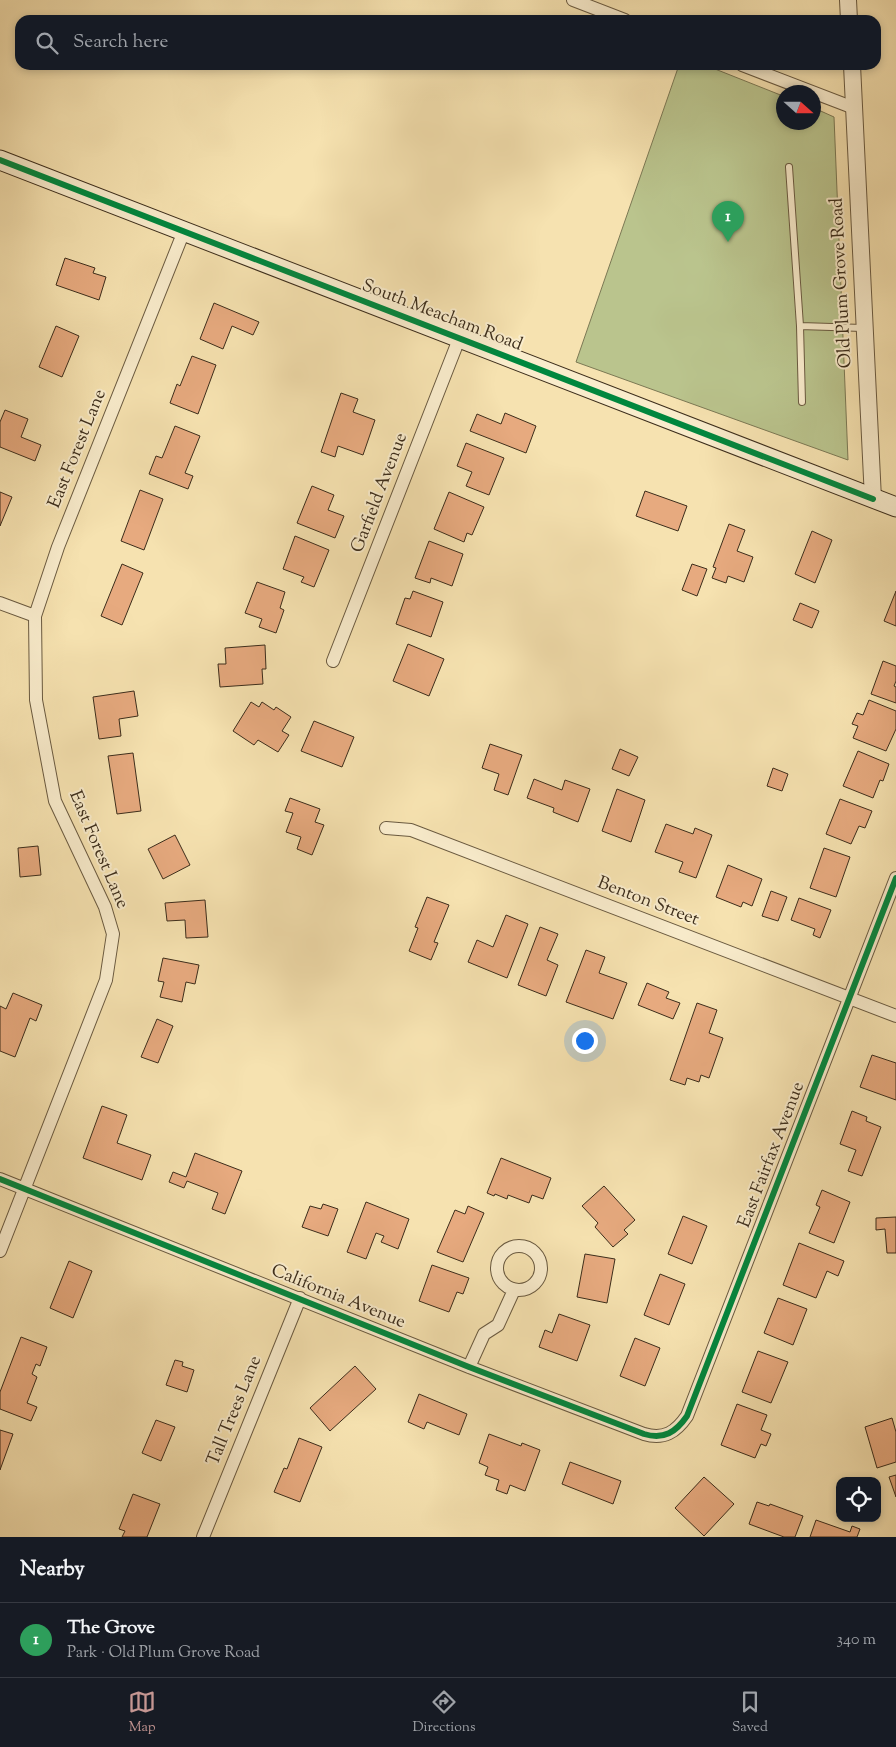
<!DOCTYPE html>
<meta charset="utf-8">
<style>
body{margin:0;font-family:"Sorts Mill Goudy",serif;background:#20242c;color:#f1f3f6}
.controls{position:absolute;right:15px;bottom:15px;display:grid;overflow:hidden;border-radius:10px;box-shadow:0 2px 8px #0003}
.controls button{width:45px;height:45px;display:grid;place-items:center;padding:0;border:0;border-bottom:1px solid #363941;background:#171b24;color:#f1f3f6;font:25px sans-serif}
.compass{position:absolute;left:776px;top:85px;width:45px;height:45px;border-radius:50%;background:#171b24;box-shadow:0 2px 8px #0003;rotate:111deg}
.you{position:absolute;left:584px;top:1040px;width:18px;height:18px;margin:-12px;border:4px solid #fff;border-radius:50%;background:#1a73e8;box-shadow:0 0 0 8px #1a73e833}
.badge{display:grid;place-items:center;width:32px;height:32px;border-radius:50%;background:#c59692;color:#fff;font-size:16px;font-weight:700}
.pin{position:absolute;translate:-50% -41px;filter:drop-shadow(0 1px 2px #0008)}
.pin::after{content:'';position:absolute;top:26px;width:18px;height:15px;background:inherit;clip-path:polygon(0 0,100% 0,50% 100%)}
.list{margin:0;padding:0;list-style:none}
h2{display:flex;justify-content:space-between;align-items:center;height:65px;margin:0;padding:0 20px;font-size:21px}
h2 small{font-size:16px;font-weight:400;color:#9ea1a6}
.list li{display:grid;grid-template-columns:32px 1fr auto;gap:15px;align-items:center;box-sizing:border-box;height:75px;padding:0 20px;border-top:1px solid #363941}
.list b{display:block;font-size:19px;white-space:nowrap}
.list p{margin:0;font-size:16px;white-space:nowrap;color:#9ea1a6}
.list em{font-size:16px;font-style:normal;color:#9ea1a6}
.icon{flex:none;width:28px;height:28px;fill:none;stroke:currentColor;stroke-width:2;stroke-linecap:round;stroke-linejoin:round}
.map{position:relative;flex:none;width:896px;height:1537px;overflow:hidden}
.search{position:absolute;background:#171b24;box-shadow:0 2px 8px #0003;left:15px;right:15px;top:15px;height:55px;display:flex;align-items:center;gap:12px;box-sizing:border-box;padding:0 18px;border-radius:15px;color:#9ea1a6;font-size:19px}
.sheet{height:140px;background:#171b24}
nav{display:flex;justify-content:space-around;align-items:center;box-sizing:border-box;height:70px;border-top:1px solid #363941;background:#171b24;font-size:14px;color:#9ea1a6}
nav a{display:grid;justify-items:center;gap:2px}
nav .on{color:#c59692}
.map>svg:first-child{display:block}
.green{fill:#bac48d;stroke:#7b7854}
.building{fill:#e7aa7f;stroke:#3c2d1b}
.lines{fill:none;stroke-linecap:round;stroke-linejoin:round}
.service-casing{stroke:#6a5a40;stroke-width:8}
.minor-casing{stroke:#6a5a40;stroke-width:14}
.tertiary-casing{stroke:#6a5a40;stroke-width:18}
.secondary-casing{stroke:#3c2d1b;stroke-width:21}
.service{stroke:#f9eccc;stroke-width:6}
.minor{stroke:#f9eccc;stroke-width:12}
.tertiary{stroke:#f9eccc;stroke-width:16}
.secondary{stroke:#f9eccc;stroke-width:19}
.cycleway-casing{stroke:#f9eccc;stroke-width:9}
.cycleway{stroke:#00873e;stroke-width:6}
.labels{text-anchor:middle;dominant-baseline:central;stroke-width:4;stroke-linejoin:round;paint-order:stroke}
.street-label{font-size:18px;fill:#3c2d1b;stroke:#f9eccc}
</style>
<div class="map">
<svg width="896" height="1537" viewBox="0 0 896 1537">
<rect width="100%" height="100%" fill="#f6e2b0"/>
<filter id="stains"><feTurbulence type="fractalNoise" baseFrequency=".004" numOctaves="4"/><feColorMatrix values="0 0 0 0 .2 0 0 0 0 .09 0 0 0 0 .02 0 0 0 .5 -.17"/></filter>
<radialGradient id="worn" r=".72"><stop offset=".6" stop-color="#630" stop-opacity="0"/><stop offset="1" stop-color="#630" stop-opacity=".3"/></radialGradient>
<path class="green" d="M679,65H705L783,96L784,122H814V108L834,117L848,460L576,362Z"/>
<path class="building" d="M65,258L95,268L93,273L106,277L99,300L56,285Z
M214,303L259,322L253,335L232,326L223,349L200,339Z
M56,326L79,336L62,377L39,367Z
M192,356L216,365L198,414L170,403L177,384L180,386Z
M341,393L358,399L353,412L375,420L363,455L338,446L335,457L321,452Z
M5,410L28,419L21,437L41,445L35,461L0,447V422Z
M505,413L536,426L526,453L470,431L477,414L501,424Z
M175,426L200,436L185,473L193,476L188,489L149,474L156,456L162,458Z
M466,443L504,458L489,495L466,486L472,472L457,466Z
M312,486L334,495L328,510L344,516L335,538L297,523Z
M140,490L163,499L144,550L121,541Z
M645,491L687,506L678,531L636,516Z
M0,492L12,497L0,526Z
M449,492L484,507L472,535L467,533L464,542L434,529Z
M729,524L745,530L737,551L753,557L744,582L728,576L726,583L712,578L716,568L713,567Z
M812,531L832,540L815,583L795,574Z
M295,536L329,550L314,587L301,582L304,577L283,569Z
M429,541L463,554L452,586L431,578L430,583L415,578Z
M122,564L143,573L122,625L101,616Z
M692,564L707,569L697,596L682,590Z
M257,582L285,592L280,608L284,610L276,633L259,627L262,619L245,613Z
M413,591L443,602L431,637L396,624L405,598L410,599Z
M896,591V626L884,621Z
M800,603L819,611L812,628L793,620Z
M408,644L444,659L429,696L393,681Z
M265,645L266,669H262L263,684L220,687L218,664H226L225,648Z
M883,661L896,666V681L894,686L896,687V703L871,694Z
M134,691L138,716L119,719L121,736L99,739L93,697Z
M869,700L896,711V729L886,751L853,738L858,726L852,724L857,713L863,715Z
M251,702L259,707L262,702L274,710L276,707L291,717L282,731L289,735L278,752L258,740L254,745L233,731Z
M314,721L354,737L342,767L301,751Z
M490,744L522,755L508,795L494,790L499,774L482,768Z
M620,749L638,757L629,776L612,769Z
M858,751L889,764L883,781L880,780L873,798L843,786Z
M133,753L141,811L117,814L108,756Z
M773,768L788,774L782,791L767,786Z
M534,779L562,790L565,780L590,789L578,822L553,812L554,808L527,798Z
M617,789L645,800L631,842L602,831Z
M290,798L320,809L315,822L324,825L312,855L297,849L301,837L286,832L293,813L285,811Z
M840,799L872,811L865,828L859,826L851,844L826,834Z
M666,824L693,834L695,828L712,835L696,878L679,872L683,862L655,852Z
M175,835L190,865L163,879L148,849Z
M38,846L41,875L20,877L18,848Z
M824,848L850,857L836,897L810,888Z
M728,865L762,879L752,906L743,902L741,907L716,897Z
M771,891L787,897L778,921L762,916Z
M427,897L449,905L434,942L438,943L431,960L409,951L418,928L415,927Z
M799,898L831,910L820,938L813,935L815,929L791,920Z
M205,900L208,937L186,938L185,920L167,921L165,903Z
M506,915L528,924L507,978L468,962L477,940L493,947Z
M540,927L558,934L547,960L558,965L546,996L518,985Z
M586,950L605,957L599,973L627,983L613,1019L566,1002Z
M163,958L199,965L195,984L186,982L182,1002L160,997L164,982L158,981Z
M647,983L669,992L666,998L680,1003L673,1019L638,1005Z
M13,993L42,1005L36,1021L30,1018L15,1057L0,1051V1006L6,1009Z
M697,1003L717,1010L709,1033L723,1038L709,1078L701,1075L699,1082L687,1078L685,1085L670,1080Z
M157,1019L173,1026L158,1063L141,1057Z
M872,1055L896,1063V1100L860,1087Z
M102,1106L127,1115L117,1143L151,1155L142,1180L83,1158Z
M852,1111L867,1117L866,1121L881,1127L862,1176L848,1171L856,1150L840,1144Z
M195,1153L242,1171L225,1214L212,1209L218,1193L187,1181L184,1188L169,1182L173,1172L186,1177Z
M501,1158L551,1178L543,1199L532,1195L529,1203L508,1195L507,1199L495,1194L494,1196L487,1193Z
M604,1186L635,1220L624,1230L628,1234L613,1247L595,1227L598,1223L582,1206Z
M822,1190L850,1202L834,1243L809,1233L820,1207L816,1205Z
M366,1202L409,1219L398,1249L381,1242L384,1236L376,1233L366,1259L347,1252Z
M323,1204L338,1209L328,1236L302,1227L310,1206L321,1209Z
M468,1206L484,1213L463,1262L437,1252L455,1210L465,1214Z
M683,1216L707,1226L692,1264L668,1254Z
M896,1217V1253H887L885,1229L876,1230V1218Z
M799,1243L844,1261L838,1276L827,1271L816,1298L783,1285Z
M585,1254L615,1259L607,1303L577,1297Z
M69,1261L92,1271L73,1318L50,1308Z
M432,1265L469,1278L463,1294L457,1292L449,1312L419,1301Z
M660,1274L685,1284L669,1325L644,1315Z
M778,1298L807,1309L793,1345L764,1333Z
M559,1314L590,1325L577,1361L539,1347L545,1330L552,1333Z
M21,1337L47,1347L40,1366L36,1364L32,1374L37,1377L27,1403L37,1407L31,1421L0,1409V1392Z
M635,1338L660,1348L645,1386L620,1376Z
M758,1351L788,1362L771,1403L742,1392Z
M175,1360L183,1362L182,1366L194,1370L187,1392L166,1385Z
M355,1366L376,1389L330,1431L310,1408Z
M419,1394L467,1414L459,1435L427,1422L424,1429L408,1422Z
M737,1404L767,1415L761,1430L771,1434L766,1446L761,1444L755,1458L721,1445Z
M892,1418L896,1432V1462L877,1468L865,1427Z
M156,1420L175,1427L161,1461L142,1453Z
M0,1430L13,1434L0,1470Z
M489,1434L521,1446L522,1443L540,1450L525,1491L510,1485L507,1494L496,1490L499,1480L485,1475L488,1467L479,1463Z
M299,1438L322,1447L300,1502L274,1492L284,1468L287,1469Z
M570,1462L621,1481L613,1504L562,1484Z
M896,1475V1497L889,1477Z
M704,1477L734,1504L704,1536L675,1508Z
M133,1494L160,1504L147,1537H122L125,1531L119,1529Z
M757,1502L769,1506L770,1504L803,1516L795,1537H784L749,1524Z
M816,1520L850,1532L852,1526L860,1529L857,1537H810Z"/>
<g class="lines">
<defs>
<path id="service" d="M789,167L800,326
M802,402L800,326L863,328"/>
<path id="minor" d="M573,0L625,20
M742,65L854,108
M0,603L35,616
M333,661L459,339
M386,828L411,830L896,1016
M0,1179L469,1367L644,1434C664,1440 676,1432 687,1416L896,878
M497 1268a22 22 0 1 1 44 0a22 22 0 1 1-44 0Z
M0,1251L106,980L113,934L105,907L55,801L36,700L35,616L58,547L184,231
M469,1367L484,1334L498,1325L514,1290
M203,1537L300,1298"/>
<path id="tertiary" d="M848,0L849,20
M852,65L873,499"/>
<path id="secondary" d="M0,160L896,507"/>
</defs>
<use href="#service" class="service-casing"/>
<use href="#minor" class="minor-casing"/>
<use href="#tertiary" class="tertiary-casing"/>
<use href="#secondary" class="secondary-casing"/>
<use href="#service" class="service"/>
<use href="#minor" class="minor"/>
<use href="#tertiary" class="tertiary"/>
<use href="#secondary" class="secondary"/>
<defs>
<path id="cycleway" d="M0,160L873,499
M0,1179L469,1367L644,1434C664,1440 676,1432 687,1416L896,878"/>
</defs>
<use href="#cycleway" class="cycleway-casing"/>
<use href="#cycleway" class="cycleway"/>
</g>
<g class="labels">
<g class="street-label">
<text transform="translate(842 283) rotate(-93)">Old Plum Grove Road</text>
<text transform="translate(442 316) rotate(21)">South Meacham Road</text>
<text transform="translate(78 449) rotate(-68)">East Forest Lane</text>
<text transform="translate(380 493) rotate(-69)">Garfield Avenue</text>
<text transform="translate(98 850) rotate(67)">East Forest Lane</text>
<text transform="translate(648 902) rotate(21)">Benton Street</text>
<text transform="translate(772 1155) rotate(-69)">East Fairfax Avenue</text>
<text transform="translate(338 1297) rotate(22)">California Avenue</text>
<text transform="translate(235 1411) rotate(-68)">Tall Trees Lane</text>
</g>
</g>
<rect width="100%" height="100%" filter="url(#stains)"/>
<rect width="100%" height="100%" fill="url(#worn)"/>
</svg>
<div class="controls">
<button><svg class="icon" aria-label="locate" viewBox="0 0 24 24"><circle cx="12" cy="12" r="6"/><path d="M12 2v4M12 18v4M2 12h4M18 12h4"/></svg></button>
</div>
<svg class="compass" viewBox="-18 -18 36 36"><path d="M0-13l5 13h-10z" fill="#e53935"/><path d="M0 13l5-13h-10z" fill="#9ea1a6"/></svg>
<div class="you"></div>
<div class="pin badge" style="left:728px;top:242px;background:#2e9e5b">1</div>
<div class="search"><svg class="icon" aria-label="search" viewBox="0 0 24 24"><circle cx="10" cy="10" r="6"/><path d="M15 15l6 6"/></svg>Search here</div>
</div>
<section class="sheet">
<h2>Nearby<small></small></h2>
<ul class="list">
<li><span class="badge" style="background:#2e9e5b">1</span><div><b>The Grove</b><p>Park · Old Plum Grove Road</p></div><em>340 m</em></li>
</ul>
</section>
<nav>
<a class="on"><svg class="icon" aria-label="map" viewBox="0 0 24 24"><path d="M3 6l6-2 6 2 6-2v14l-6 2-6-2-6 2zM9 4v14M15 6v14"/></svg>Map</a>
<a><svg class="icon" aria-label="directions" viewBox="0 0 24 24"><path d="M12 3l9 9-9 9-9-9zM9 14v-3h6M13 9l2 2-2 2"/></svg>Directions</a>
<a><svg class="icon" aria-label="saved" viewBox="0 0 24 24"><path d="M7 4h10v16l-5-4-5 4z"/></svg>Saved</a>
</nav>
